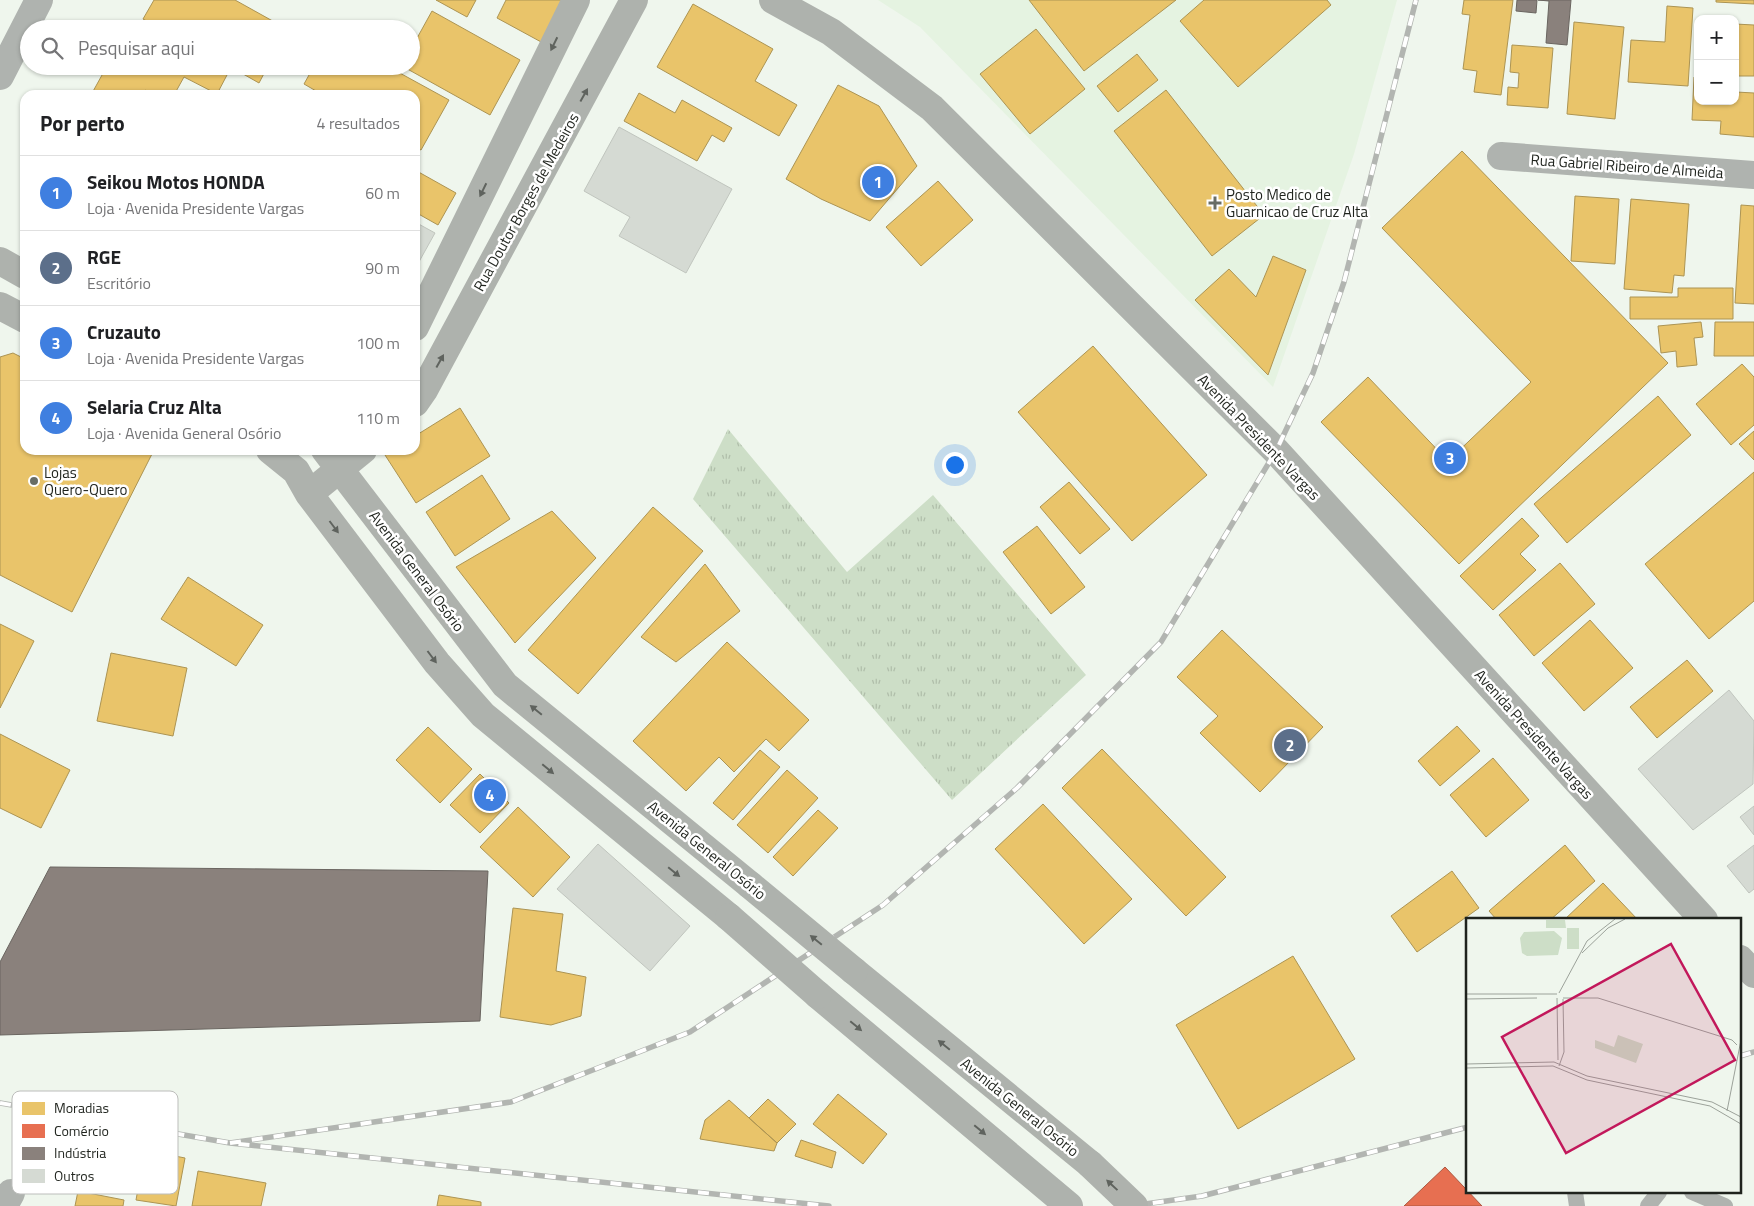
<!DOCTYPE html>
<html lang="pt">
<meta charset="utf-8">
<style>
body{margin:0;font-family:"Titillium Web",sans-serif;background:#f6f6f6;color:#202124}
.controls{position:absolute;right:15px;top:15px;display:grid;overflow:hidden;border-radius:10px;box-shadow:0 1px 4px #0004}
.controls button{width:45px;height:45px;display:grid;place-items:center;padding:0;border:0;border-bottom:1px solid #e0e0e0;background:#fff;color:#202124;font:25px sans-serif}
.you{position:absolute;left:954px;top:464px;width:18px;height:18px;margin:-12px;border:4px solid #fff;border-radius:50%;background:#1a73e8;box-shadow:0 0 0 8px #1a73e833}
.badge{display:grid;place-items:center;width:32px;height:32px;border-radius:50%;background:#686d66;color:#fff;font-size:16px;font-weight:700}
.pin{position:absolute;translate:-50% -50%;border:2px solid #fff;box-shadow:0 1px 5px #0006}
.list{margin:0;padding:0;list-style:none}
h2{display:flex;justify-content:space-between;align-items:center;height:65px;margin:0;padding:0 20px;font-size:21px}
h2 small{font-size:16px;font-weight:400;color:#757577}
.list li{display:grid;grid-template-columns:32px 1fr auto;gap:15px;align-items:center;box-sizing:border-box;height:75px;padding:0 20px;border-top:1px solid #e0e0e0}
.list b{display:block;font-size:19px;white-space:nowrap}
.list p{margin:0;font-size:16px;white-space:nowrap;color:#757577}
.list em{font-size:16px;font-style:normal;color:#757577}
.icon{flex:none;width:28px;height:28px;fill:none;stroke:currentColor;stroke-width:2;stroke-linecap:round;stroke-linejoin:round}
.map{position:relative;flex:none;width:1754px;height:1206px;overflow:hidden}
.search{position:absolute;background:#fff;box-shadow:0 1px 4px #0004;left:20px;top:20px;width:400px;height:55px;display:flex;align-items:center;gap:12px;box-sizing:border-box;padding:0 18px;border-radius:28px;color:#757577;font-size:19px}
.panel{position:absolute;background:#fff;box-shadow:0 1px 4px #0004;left:20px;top:90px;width:400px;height:365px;border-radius:15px}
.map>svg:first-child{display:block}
.built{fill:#e5f3e1}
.grass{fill:url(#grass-tufts)}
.homes{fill:#e9c46a;stroke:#ac9453}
.shops{fill:#e76f51;stroke:#ab5841}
.industry{fill:#8a817c;stroke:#6a6560}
.building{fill:#d5dad3;stroke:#c0c5be}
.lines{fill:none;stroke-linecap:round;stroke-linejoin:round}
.service{stroke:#afb3af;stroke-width:16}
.minor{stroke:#afb3af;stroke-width:28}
.tertiary{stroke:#afb3af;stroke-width:28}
.secondary{stroke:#aeb2ad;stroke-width:28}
.rail-casing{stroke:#b2b5b1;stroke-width:5.5}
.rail{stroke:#fff;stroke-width:4;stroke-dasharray:11;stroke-linecap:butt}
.secondary-bridge{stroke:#aeb2ad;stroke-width:28}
.oneway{fill:#5f635e}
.poi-dot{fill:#686d66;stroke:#fff;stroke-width:2}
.labels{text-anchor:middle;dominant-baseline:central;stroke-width:5;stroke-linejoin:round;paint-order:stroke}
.street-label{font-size:15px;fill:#1f231d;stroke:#fff}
.poi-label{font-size:15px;fill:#1f231d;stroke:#fff;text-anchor:start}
.inset-road{fill:none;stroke:#9ca29a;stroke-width:1}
.view{fill:#c2185b;fill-opacity:0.15;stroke:#c2185b;stroke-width:2.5}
.inset-edge{fill:none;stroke:#1f231d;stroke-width:2.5}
.key{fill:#fff;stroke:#bcbdbb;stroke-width:1}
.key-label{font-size:14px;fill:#1f231d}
</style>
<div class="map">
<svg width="1754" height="1206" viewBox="0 0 1754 1206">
<defs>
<pattern id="grass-tufts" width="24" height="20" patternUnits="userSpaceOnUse" patternTransform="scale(1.25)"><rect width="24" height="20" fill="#cddec7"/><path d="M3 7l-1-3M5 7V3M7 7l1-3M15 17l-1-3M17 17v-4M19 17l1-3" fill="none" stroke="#b0beaa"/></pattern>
</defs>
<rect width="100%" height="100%" fill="#eff6ed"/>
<path class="built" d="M878,0H1397L1354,154L1273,387L920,27Z"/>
<path class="grass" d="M728,429L847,572L933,495L1086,675L952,800L693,499Z"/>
<path class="homes" d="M154,0H235L287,29H161L143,19Z
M436,0H476L467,17Z
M506,0H566L543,43L497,18Z
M1029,0H1176L1084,71Z
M1204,0H1327L1331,5L1238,87L1180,21Z
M1464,0H1513L1501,95L1474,92L1477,71L1463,69L1470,15L1462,14Z
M1716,0H1754V4L1716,2Z
M693,4L773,49L755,81L797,105L779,136L657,67Z
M1667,6L1693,8L1688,86L1628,82L1631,40L1665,42Z
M432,11L520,60L490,115L402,66H411V49Z
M1574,22L1624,27L1615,119L1567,114Z
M130,23L141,29H127Z
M1735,24L1754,25V76H1735Z
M1036,29L1085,89L1030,134L980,74Z
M1512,45L1553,48L1548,108L1507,105L1508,87L1518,88L1519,73L1510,72Z
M1137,54L1158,80L1118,112L1097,86Z
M107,66H210L227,75L217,94L184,77L174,95H154L145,90L143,95H91Z
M229,66H268L259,83Z
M314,66H387L449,100L421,150L415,147V95H323L304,84Z
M1694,77H1698V101H1735V79L1736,92L1754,93V137L1720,134L1721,121L1692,120Z
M838,85L879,106L917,166L870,221L821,199L786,179Z
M1166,90L1264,215L1212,256L1114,131Z
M639,93L675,113L682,100L732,128L724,142L712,135L697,161L624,121Z
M1462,151L1668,363L1459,564L1321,422L1368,377L1448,461L1531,382L1382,228Z
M415,170L456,193L438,225L415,212Z
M938,181L973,220L921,266L886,227Z
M1575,196L1619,199L1615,264L1571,261Z
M1631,199L1689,204L1684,276L1674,275L1672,293L1624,289Z
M1741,205L1754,206V304L1735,303Z
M1273,256L1306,270L1268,375L1195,300L1229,269L1256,297Z
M1678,288H1733V319H1630V297H1678Z
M1701,322L1703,337L1694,338L1697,365L1677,367L1676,351L1661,353L1658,326Z
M1715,322H1754V356H1714Z
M1093,346L1207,475L1132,541L1018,412Z
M13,353L25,359V450H154L72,612L0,575V357Z
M1742,364L1754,377V425L1731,445L1696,404Z
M1658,396L1691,435L1567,543L1534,504Z
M460,408L490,456L416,503L385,455L392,450H415V436Z
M1754,431V460L1739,444Z
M1754,472V601L1709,639L1645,564Z
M482,475L510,519L455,556L426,512Z
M1069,482L1110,529L1080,554L1040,507Z
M653,507L703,551L578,694L528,650Z
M552,511L596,558L515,643L456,567Z
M1522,518L1539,536L1520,554L1536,570L1493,610L1460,576Z
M1037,526L1085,587L1051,614L1003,552Z
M1560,563L1595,604L1534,656L1499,615Z
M705,564L740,611L676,662L641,637Z
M188,577L263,625L236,666L161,619Z
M1590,620L1633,668L1584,711L1542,663Z
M0,624L34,641L0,708Z
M1222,630L1323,727L1260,792L1200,733L1218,716L1177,677Z
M727,642L809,720L779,751L766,739L734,772L719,757L686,791L633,741Z
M111,653L187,668L173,736L97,721Z
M1687,660L1713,691L1657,738L1630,707Z
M1457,726L1480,751L1440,786L1418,761Z
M428,727L472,769L440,803L396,760Z
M0,734L70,770L41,828L0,808Z
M1102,749L1226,877L1186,916L1062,788Z
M760,750L780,767L733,820L713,803Z
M1493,758L1529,800L1486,837L1450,795Z
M787,770L818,798L768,853L737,825Z
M480,774L509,803L480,833L450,805Z
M1043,804L1132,899L1084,944L995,849Z
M518,807L570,857L533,897L480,847Z
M818,810L838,828L793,876L773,857Z
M1565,845L1595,881L1550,920H1497L1489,911Z
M1452,871L1479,908L1417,952L1391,916Z
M1603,883L1638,920H1564Z
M513,908L563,914L556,971L586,977L581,1016L551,1025L500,1017Z
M1293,956L1355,1059L1238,1129L1176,1025Z
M838,1094L887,1134L863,1164L813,1124Z
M768,1099L796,1124L777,1143L749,1118Z
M729,1100L777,1143L774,1151L700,1139L705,1120Z
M801,1140L836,1152L832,1168L795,1156Z
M145,1150L185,1158L176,1206L136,1200Z
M198,1171L266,1183L261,1206H192Z
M78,1191L124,1200L123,1206H75Z
M439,1195L481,1202V1206H437Z"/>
<path class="shops" d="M1445,1167L1482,1206H1404Z"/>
<path class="industry" d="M1517,0H1537L1536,13L1516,11Z
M1538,0H1571L1567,45L1546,43L1549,1Z
M50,867L488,871L480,1021L0,1035V962Z"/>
<path class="building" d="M619,127L732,189L686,273L619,236L630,217L584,191Z
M415,222L435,233L415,269Z
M1729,690L1754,721L1753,784L1693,830L1638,769Z
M1754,806V835L1740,817Z
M598,844L690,926L650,971L557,889Z
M1754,845V889L1749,893L1727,866Z"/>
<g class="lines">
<path class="service" d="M1575,1192L1577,1206
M1692,1192L1725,1206
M1648,1206L1659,1192"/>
<path class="minor" d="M1501,156L1754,175
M4,1206L11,1193"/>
<path class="tertiary" d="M0,76L39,0"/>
<path class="secondary" d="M773,0L831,32L932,108L1276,451L1704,920
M0,261L25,275
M0,306L25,319
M415,327L576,0
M415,403L424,390L634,0
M270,450L296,471L309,494L437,663L483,715L729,917
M325,450L505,685L750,885
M309,494L363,450
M1740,959L1754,974
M854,971L1090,1164
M818,995L1069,1206"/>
<defs>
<path id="rail" d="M1740,1056L1754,1052
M0,1103L230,1143L829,1206
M230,1143L511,1102L690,1032L883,905L1017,788L1161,642L1276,451L1313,373L1344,282L1416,0
M1131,1206L1202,1196L1468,1127"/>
</defs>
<use href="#rail" class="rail-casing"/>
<use href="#rail" class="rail"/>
<path class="secondary-bridge" d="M750,885L854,971
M729,917L818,995
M1090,1164L1134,1206"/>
</g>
<defs><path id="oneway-solid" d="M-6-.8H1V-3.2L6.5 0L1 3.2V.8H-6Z" transform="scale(1.25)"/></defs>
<g class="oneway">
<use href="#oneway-solid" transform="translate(554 44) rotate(116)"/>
<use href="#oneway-solid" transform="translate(584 95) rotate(-61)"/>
<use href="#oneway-solid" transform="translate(483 190) rotate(116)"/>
<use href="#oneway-solid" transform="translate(440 361) rotate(-61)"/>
<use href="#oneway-solid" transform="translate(334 527) rotate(53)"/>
<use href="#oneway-solid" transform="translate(432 657) rotate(53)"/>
<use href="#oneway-solid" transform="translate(536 710) rotate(-141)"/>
<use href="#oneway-solid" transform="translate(548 769) rotate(40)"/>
<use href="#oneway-solid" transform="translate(674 872) rotate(39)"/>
<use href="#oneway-solid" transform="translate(816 940) rotate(-141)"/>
<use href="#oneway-solid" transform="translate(856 1026) rotate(40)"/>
<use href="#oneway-solid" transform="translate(944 1045) rotate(-141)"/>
<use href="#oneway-solid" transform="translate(980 1130) rotate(40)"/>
<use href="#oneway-solid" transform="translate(1112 1185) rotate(-137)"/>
</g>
<g class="poi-dot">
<path d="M1212.5 195.5h5v5h5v5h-5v5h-5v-5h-5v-5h5z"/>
<circle cx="34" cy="481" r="5"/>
</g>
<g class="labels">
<g class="street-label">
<text transform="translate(1627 166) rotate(4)">Rua Gabriel Ribeiro de Almeida</text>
<text transform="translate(526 202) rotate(-61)">Rua Doutor Borges de Medeiros</text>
<text transform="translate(1259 437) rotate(46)">Avenida Presidente Vargas</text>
<text transform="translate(417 571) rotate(53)">Avenida General Osório</text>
<text transform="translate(1534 734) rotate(48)">Avenida Presidente Vargas</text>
<text transform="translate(707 850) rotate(39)">Avenida General Osório</text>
<text transform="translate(1020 1107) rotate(39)">Avenida General Osório</text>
</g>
<g class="poi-label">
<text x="1226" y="194">Posto Medico de<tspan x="1226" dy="17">Guarnicao de Cruz Alta</tspan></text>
<text x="44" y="472">Lojas<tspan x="44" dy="17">Quero-Quero</tspan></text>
</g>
</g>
<g transform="translate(1466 918)">
<rect width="275" height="275" fill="#eff6ed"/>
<path d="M152,117L177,126L170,145L129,130V122L148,129Z" fill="#cddec7"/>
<path d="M80,2H99L100,10H80ZM101,10H113V31H101ZM88,13L96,20L92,37L61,38L56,35L54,20L58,14Z" fill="#cddec7"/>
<path class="inset-road" d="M116,35L142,10L159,1M93,75L121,23L149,1M0,76H91M91,80L92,142M97,80H132L266,122L271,127M0,81L71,80M0,146L88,144L121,158L246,184L275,199M93,148L98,134L97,81M0,150L87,148L121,162L244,188L275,206M261,193L275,122"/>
<path class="view" d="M205,26L269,142L100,235L36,119Z"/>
<rect width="275" height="275" class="inset-edge"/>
</g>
<rect x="12" y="1091" width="166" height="103" rx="8" class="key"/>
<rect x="22" y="1102" width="23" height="13" fill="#e9c46a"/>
<rect x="22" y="1124" width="23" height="14" fill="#e76f51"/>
<rect x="22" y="1147" width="23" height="13" fill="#8a817c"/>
<rect x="22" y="1169" width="23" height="14" fill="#d5dad3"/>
<g class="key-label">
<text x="54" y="1113">Moradias</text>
<text x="54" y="1136">Comércio</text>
<text x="54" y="1158">Indústria</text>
<text x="54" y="1181">Outros</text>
</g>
</svg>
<div class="controls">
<button>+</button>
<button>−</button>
</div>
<div class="you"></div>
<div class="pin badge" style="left:878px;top:182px;background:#3f7fe0">1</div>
<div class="pin badge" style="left:1290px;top:745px;background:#5c6f8a">2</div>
<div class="pin badge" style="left:1450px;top:458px;background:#3f7fe0">3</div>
<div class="pin badge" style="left:490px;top:795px;background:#3f7fe0">4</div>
<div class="search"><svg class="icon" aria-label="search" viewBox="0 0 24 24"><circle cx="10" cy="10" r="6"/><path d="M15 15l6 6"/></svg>Pesquisar aqui</div>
<section class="panel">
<h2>Por perto<small>4 resultados</small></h2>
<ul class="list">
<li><span class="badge" style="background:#3f7fe0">1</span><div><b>Seikou Motos HONDA</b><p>Loja · Avenida Presidente Vargas</p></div><em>60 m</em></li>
<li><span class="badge" style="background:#5c6f8a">2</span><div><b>RGE</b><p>Escritório</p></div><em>90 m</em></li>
<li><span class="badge" style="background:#3f7fe0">3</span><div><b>Cruzauto</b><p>Loja · Avenida Presidente Vargas</p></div><em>100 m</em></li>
<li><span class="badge" style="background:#3f7fe0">4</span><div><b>Selaria Cruz Alta</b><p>Loja · Avenida General Osório</p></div><em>110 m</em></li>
</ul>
</section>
</div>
